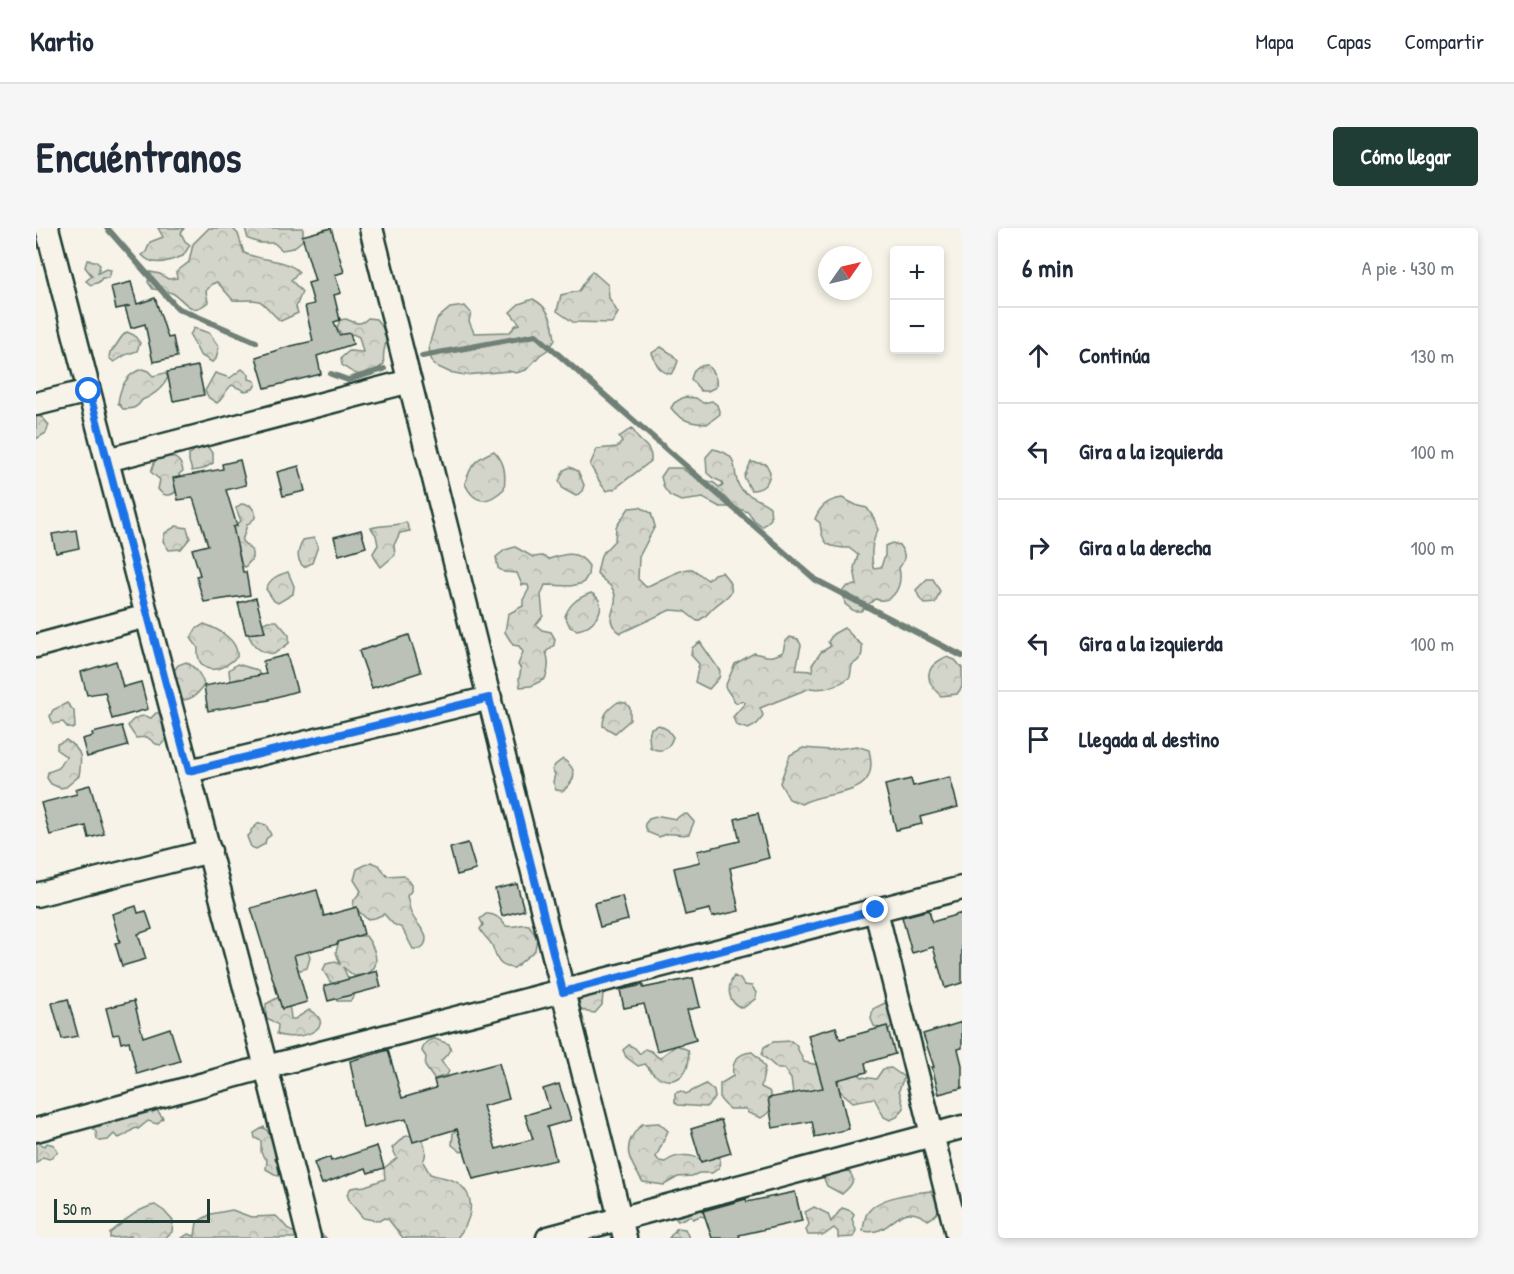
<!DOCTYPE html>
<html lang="es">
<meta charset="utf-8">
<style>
body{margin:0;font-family:"Patrick Hand",sans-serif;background:#f6f6f7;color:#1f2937}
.controls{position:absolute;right:18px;top:18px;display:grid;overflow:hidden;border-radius:6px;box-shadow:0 3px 9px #0003}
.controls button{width:54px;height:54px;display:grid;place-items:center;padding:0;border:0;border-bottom:2px solid #e0e1e3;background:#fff;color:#1f2937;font:30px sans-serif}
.compass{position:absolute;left:782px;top:18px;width:54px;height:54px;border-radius:50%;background:#fff;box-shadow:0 3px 9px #0003;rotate:56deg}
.scale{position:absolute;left:18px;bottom:15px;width:156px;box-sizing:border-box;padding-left:6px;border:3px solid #1f3d34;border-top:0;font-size:16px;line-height:21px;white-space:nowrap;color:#1f3d34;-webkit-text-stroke:4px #f7f3e8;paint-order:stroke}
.stop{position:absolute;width:18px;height:18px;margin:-14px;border:4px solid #1a73e8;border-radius:50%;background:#fff}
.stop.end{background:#1a73e8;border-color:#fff;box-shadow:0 2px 6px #0008}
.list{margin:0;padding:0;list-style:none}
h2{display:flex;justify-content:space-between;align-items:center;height:78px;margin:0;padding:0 24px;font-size:26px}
h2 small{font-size:20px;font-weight:400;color:#747a83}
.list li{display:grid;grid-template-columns:39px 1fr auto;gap:18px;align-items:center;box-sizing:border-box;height:96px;padding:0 24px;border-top:2px solid #e0e1e3}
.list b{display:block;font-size:22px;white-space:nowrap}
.list em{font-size:20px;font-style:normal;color:#747a83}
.icon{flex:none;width:33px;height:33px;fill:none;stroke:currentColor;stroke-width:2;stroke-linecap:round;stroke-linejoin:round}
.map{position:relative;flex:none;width:926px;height:1010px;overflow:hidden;border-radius:6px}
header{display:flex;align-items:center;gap:36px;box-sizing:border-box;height:84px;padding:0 30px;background:#fff;border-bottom:2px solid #e0e1e3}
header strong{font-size:28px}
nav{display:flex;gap:33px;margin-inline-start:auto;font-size:21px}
.intro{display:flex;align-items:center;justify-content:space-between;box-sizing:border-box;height:144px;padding:0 36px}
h1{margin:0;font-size:42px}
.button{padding:15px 27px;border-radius:6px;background:#1f3d34;color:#fff;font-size:21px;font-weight:700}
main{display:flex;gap:36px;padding:0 36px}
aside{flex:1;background:#fff;border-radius:6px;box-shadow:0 3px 9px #0003}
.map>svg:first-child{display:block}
.forest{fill:url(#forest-crowns);stroke:#79897f;stroke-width:1.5}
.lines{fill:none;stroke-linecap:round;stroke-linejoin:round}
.stream{stroke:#6f8077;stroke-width:6}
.building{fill:#bbc1b6;stroke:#1f3d34;stroke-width:1.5}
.minor-casing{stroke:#1f3d34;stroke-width:27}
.minor{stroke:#f7f3e8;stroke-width:22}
.route{stroke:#1a73e8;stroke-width:8}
</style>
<header>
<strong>Kartio</strong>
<nav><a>Mapa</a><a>Capas</a><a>Compartir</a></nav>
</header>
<div class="intro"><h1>Encuéntranos</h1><a class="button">Cómo llegar</a></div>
<main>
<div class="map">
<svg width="926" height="1010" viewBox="0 0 926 1010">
<defs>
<pattern id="forest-crowns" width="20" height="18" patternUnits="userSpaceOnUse" patternTransform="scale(1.5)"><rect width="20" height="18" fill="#d3d5ca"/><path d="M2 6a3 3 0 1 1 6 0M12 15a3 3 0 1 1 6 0" fill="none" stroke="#b5b8ae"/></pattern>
</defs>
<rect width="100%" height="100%" fill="#f7f3e8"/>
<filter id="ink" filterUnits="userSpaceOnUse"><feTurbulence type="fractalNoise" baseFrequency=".0167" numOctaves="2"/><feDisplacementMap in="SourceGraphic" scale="12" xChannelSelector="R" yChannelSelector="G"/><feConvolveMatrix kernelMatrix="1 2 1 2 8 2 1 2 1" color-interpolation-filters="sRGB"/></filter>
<g filter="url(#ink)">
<path class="forest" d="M122,0H148L145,5L149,13L154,17L147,28C132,33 118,40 106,27L110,24L114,14L127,9Z
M173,0H196L202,6L208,25C226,33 251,31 263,44L255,52L266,64L260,79L262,85L245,93C237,88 228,74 223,73C215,71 206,73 197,72L181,54L176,56L170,63L172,74C154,90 150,72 136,65C130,63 123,62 117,61L112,54L114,44L124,46L132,51L141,50L140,44L153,34L157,16Z
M209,0H267V12L257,20L246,22L238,15H224L212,11Z
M51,32L59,33L64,37L62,45L70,41L75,42L74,47L72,50H66L63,54L55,57L50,53L56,48L49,39Z
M556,43L572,57L573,70L582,85L576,95L537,94L521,83L525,67L543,63Z
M497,71C514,80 517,94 519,112L513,121L504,127L490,142L480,145L473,143L429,147L413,144L398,137L394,128L393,117L401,91L414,80L429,78L435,85L433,93L438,105L474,104L480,97L484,96L474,84L483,76Z
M332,90L340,91C360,114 344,114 348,136C332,150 323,151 306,137L305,130L313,123L327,124L323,109L317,106L308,110L301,100L304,92L310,91C320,95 324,98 332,90Z
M158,100L173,105L183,119L180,131L176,134L164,127L154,107Z
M91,104L98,107L104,115L101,123L89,127L78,134L73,130L74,124C82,118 83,109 91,104Z
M625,119L636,126L642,133L639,141L635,146C623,144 620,136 616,125Z
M671,137C677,144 682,150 680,159L672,163H665L655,151C658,140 660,138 671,137Z
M106,141L112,143L117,148L129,145L132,149C128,159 117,168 106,172C101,180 97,181 87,181L82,175C84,159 90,146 106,141Z
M206,141L213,147V151L219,153L220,156L217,161L209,163L196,157C189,162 188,170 181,175L173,170L169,163L179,145L194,150Z
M648,169L660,170L667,175L676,173L681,177L684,186L671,196C655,195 645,193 635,180L638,175Z
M0,187L7,190L13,197L10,205L0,211Z
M596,200C598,203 600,207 602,210C609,218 616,220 615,233L578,261L570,263L565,256L554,237L561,221L581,219L586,214L583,209Z
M162,219H171L177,225V235L167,241L156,243L153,233V227Z
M677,221C709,227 693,247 705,261C711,268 726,272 734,279L735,291L726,299L718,293L712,284L697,279H684L667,270L645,273L634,268L628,260L625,249L631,240H645L657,248L678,255L683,259L687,257L686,254L677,250L671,245L670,229Z
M458,223C469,234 470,246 468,261C452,276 439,277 429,256C435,236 439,231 458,223Z
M128,227C139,229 145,231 147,243L143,246L145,253L140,264C132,269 127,268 122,261L124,252L115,244L119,232Z
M715,234L730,236L734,244C733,255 727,262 715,262L708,249Z
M534,239L542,243L548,257L546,263L540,268L527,261L523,253L528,242Z
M806,270L822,278L831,280L838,290L842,302C835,315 835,326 837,340L845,339L849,327V318L856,315L863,317C870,326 870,331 863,340C867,357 858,377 839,371L825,383H818L809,376L807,362L812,358L821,357L818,340L822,327L813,320C792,320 786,317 784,295L779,291C784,278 792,272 806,270Z
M205,276L214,277L219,284V290L211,297L206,313L216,323V331L209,339L198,335C197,321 190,300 205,293L200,280Z
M604,279L615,285L619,298L603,329L602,351L610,359C619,355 649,338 656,341C661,343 666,349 672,352L678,346L686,344C706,367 690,367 676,381C670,387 669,390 661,393L648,383L634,382L585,405C562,390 588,378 576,360C572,355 565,351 561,345L565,327L579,312L580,299L593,280Z
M370,294L374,303L364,305L358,317L359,327L345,339L340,332L337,325L342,317L340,307L335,300C347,296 358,299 370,294Z
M140,298L151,300L154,310L145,321L133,322L127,313L129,305Z
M278,310L282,318L276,335L268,339C259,331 262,322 267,312Z
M479,319L497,329L506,328L513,331C530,325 542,322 553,338L552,347L547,355L535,358L509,357L505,367L507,388L500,397L506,402L515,404L519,411L518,417L510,424C513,432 513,442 509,451L495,458L484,459L483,451L485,441L482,437L487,424L483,418L477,417L469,404L472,386L487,378V372L493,361L492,357H486L481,345L468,344L462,340L460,329L469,322Z
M252,344L258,358L257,366L242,375L238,373L230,361C234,350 242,347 252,344Z
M891,351H897L904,363L899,375L889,376L884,371L880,362Z
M555,365C576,376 558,400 541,402L534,399L529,388C534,375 542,370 555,365Z
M232,393H241L253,407V415L238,426C224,424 218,420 212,406L221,398Z
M168,396C182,401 203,412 201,429C195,433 188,441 180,441C166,443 161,432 162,420L155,410L160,401Z
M808,400C816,406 818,412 826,417C827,428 825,431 816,437L814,449C804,457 787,463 774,460L724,480L727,487C724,495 719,498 712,501L700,497L697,489L709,475L706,473L700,475L689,459L699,436L718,425C731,428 734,431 747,424L749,414L754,409L762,411L765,417L760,442L777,443L776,437L785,424L795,418L792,414L797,406Z
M664,414L684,443L683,450L673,461L659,454L663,436L655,427L656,420Z
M910,429L919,432L926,440V459L921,466L905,468C888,453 888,439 910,429Z
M150,434C160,440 165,446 168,457C162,466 156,472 145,472L140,467L137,444L142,437Z
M201,436L221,442L225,448L202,454L194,452L193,442Z
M582,474L590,475L594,480V492L579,505L567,498C567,486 572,481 582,474Z
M31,475L38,483L39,499L36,501L31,499L27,494L17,496L14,488L17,482Z
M120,485H126L130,497L127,501L130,511L125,517L120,516L111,509L100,510L92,498C97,489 106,486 115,490Z
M623,497L632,502L637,509C633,521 626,526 614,519L613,508L615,500Z
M30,512C47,523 46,529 43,548L30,559L24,560L15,556L11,550L12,544L23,540L26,533L31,529L21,522V516Z
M821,518L833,522C846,573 793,560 765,576L753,571L744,555L754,527L767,520L793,522Z
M527,531C542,542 541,551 527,563L520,562L517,554L519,546L516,542L519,537Z
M651,586L658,594L653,606C640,609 636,602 623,609L611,604L609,596L613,591L624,588L640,591L645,587Z
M223,595L230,597L235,607L230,611L229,616L220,621L215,619L211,609L215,605V602Z
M335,634L343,637L351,648L368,647L375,657V663L371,668C373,674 373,682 376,687C382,699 398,708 385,721H377L366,700L357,696L348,686L339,690L331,691L317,678L318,672L325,663L318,652L321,641Z
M450,686C459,685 466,692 470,698C479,700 485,695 493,697L501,710L499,722L478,740C461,739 461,730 456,717C453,711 447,708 444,701L447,697L444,691Z
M323,708H330C343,726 347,747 318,748L307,739L312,750L317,751C320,759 321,767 314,773H301L297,763L299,758L293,752L287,742L290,736L299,734L304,736L300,724L303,713Z
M272,723L274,730L271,740L265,742L258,741L254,724Z
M698,748L704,751L708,757L716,758L720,765L719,771L707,780C692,776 690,760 698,748Z
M549,762L565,763L567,765L566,777L559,785L551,784L544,780L543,771Z
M243,769C254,778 254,778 255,791H259L273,782C306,800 259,815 241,806L242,797L230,789V776Z
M849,775C857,783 861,797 851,804L838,798L835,791L837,781Z
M399,811L413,816L415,822L405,833L413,843L411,847L398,851L389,838L390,829L386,823C388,815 391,812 399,811Z
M755,813L760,817L768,834L782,837L788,862L757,866L755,851L748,841H742L726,827L728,819L737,814Z
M593,817L599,820L604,826L609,821L615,823L623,830L641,817L652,822C657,845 639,861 619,847C615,844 612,839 609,836L602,838L590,829L587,822Z
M716,824L723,830L729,840L725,859L733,863L739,876L731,886L725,890L712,885L710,881H693L684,871V856L697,848C695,834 702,825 716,824Z
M855,840L868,849L863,862L868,880L861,889L854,892L848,889L838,870L817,874L804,863L801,857L806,844H820L826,849L840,851L847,841Z
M670,856L678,863L679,870L670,879L642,877L639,874V865L645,863L650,866Z
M109,882L117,884L121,882L127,890L121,896L112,893L102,901L100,900C93,903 90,908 82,910L78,906L72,912L64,913L61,911L60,904L57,900L68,892L74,896L81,889L87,891L102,883Z
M623,895L632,903L620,929L623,933L629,934C641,925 656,926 668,933L678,928L684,930L683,940L676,945H663L656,948L642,949L628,957L607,954C592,932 584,917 606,896Z
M228,899C235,906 240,921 239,931L244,935L246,942L242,948L230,941L231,932C222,925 226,922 225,913L219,910L218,905Z
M424,899L434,922L425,924L416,917L417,905Z
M379,906C388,914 393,922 387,934L394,946C402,949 415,950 422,955C442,970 435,993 421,1010H367L352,991L348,990L343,993L327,990L314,974L311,966L315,960L329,958L349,951L348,940L361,930L356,920L368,909Z
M0,914L9,918L11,915L18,917L22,924L13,931L7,929L0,935Z
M808,938C821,950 819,955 806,966L791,958L787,948Z
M895,963C906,975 907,984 892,992C860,969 858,1010 827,1003C828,996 828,989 832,984C844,968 877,965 895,963Z
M678,975L680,982L669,989L664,988L657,991L654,988L642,993L638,989L637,982Z
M119,977L128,983L137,993L136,1004L129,1010H95V1008L74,1010V1005C89,993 100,981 119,977Z
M778,979L792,986L795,994L806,980L815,983L818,986L816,991L820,1002L818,1009L802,1010V1004L798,1000L788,1007H772L770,1002L773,996L769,984Z
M196,982L215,989L240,988C245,992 249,998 253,1002C265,1010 280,999 290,1010H146L152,1006L159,1008L161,994L175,986Z
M641,1000L649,1001L653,1010H633Z"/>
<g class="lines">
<path class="stream" d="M71,0L141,80L220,114
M386,128L500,107L780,352L926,428
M295,146L312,152L348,141"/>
</g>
<path class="building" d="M295,0L308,44L299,47L305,65L298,67L304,92L298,94L303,107L314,105L317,116L281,128L285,146L229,160L220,129L251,119L277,113L269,78L278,76L272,55L279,53L266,8Z
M95,54L101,76L119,70L132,110L137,109L141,129L117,134L109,96L95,100L89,79L94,78L80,81L75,59Z
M162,138L168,167L137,173L131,144Z
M204,232L210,257L190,262L201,298L197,299L207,344H210L214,367L168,374L160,348L164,347L156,321L172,317L157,270L142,272L137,250L187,241L186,236Z
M263,238L269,263L247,268L241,244Z
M40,302L43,320L20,325L16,306Z
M325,302L330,319L303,327L298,309Z
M220,370L229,404L210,406L202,375Z
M373,407L385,444L336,460L323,423Z
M251,427L261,463L233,471V472L172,483L168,458L230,446L227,433Z
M80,433L87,459L105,454L112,481L76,491L69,464L51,467L45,444Z
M86,498L92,518L51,529L46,511L57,508L56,505Z
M914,549L922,579L884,589L886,596L860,602L849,557L875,551L877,558Z
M54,557L68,606L53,610L50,598L14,607L5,575L41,566L39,561Z
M722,585L733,630L694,640L703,683L676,689L674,681L649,687L638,640L664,634L661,623L704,613L699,591Z
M432,615L440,642L421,647L414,620Z
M481,656L488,682L466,688L459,661Z
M281,662L288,688L321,679L328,706L302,714V716L258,727L271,774L246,781L215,680Z
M586,668L592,692L564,699L558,675Z
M100,678L102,685L110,683L116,701L102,706L110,731L86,738L79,715L84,714L76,686Z
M893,682L896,694L926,685V755L909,760L897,719L876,725L866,689Z
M341,743L345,759L292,773L288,758Z
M657,750L664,779L651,782L660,812L621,823L608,776L588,780L584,762L607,757V760Z
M32,771L42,808L26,811L16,775Z
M98,773L107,809L134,800L144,833L101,846L93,813L85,815L83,806L77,807L70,780Z
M926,794V820L922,821L926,837V860L903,866L896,839H898L887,806Z
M851,798L859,826L829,835L831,844L801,852L813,901L779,909L776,893L737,900L732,870L787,860L772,807L800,799L804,811Z
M352,822L366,870L400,860L398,852L463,835L473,871L447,878L460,921L497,911L489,887L513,880L507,861L523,856L535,892L511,899L520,932L437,951L421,901L377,914L370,891L327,900L314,833Z
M685,892L695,925L665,934L655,901Z
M341,918L348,940L332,945L330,940L286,956L278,935L294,929L295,933Z
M759,964L766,993L703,1007L704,1010H676L667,983L710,971L711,974Z"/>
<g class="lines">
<defs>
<path id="minor" d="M11,0L111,388L230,839L273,1010
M335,0L589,1010
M0,176L53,163
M71,232L374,153
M0,418L111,388
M153,543L454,470
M0,667L174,623
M840,683L922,1010
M0,902L230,839L926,660
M512,1010L926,899"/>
</defs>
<use href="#minor" class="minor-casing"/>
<use href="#minor" class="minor"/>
</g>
</g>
<g class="lines" filter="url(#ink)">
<path class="route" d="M53,163L153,543L453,470L527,764L840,682"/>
</g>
</svg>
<div class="controls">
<button>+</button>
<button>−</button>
</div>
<svg class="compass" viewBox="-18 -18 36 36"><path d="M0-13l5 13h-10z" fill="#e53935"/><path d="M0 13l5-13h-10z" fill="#747a83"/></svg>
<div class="scale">50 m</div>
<div class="stop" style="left:53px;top:163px"></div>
<div class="stop end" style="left:840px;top:682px"></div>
</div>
<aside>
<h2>6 min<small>A pie · 430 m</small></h2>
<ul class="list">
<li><svg class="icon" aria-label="ahead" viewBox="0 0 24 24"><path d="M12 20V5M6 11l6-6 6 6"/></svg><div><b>Continúa</b></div><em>130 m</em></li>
<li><svg class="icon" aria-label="left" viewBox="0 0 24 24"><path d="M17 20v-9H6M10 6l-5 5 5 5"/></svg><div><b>Gira a la izquierda</b></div><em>100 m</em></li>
<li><svg class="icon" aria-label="right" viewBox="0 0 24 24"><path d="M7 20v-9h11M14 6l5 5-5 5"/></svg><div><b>Gira a la derecha</b></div><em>100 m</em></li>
<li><svg class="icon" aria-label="left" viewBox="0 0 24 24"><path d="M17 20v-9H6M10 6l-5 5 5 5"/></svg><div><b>Gira a la izquierda</b></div><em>100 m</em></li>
<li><svg class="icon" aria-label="arrive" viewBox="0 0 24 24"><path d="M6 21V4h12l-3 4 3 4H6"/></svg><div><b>Llegada al destino</b></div></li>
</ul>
</aside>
</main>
